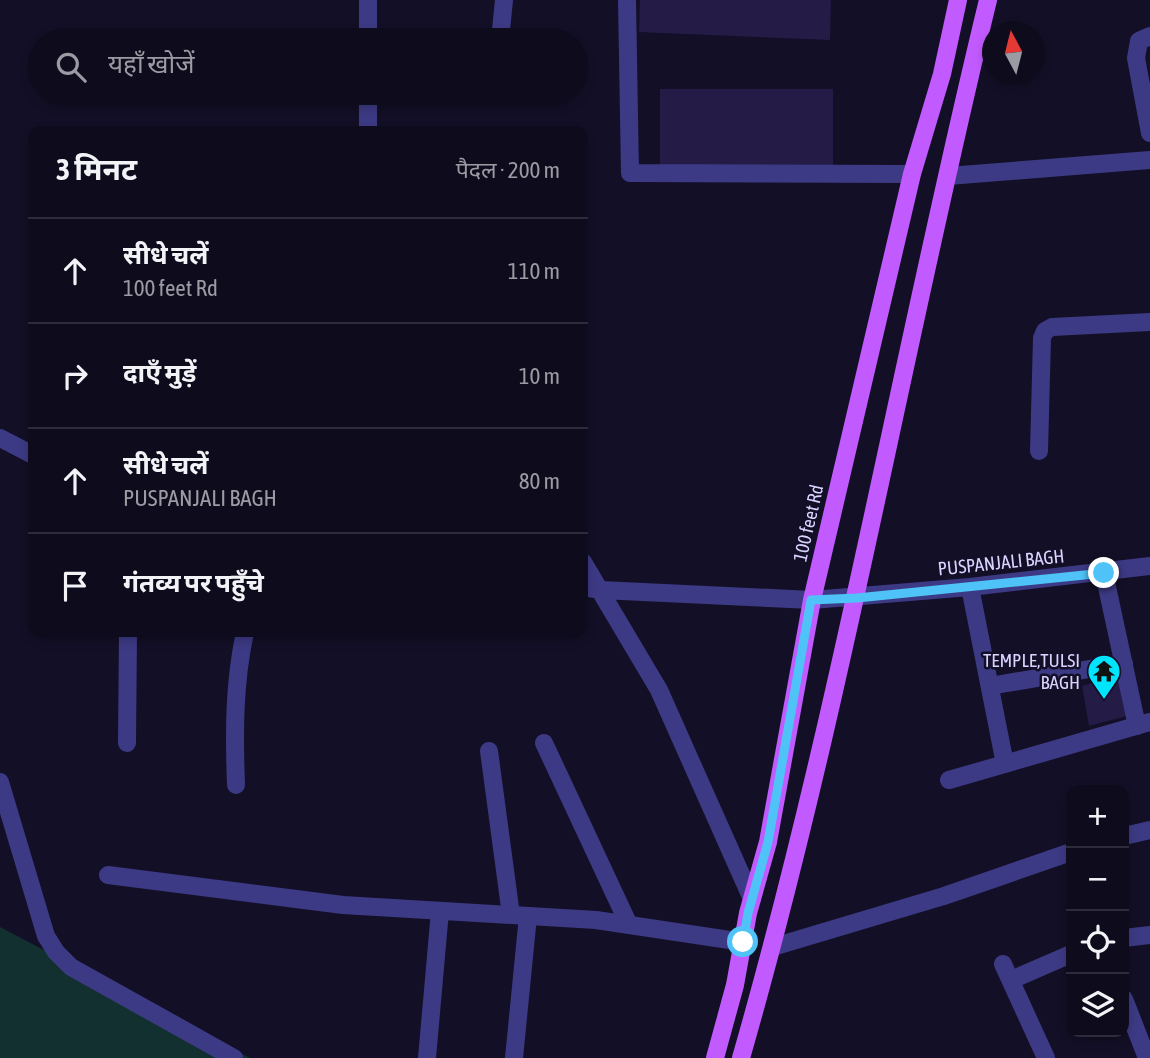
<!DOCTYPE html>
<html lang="hi">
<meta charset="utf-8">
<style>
body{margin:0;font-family:"Asap Condensed","Noto Sans Devanagari",sans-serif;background:#1c1929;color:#f1f3f6}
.controls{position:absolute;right:21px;bottom:21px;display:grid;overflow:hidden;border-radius:14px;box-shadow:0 4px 10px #0003}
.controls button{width:63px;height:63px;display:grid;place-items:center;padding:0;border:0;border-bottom:2px solid #2e2b3b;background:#0e0b1c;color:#f1f3f6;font:35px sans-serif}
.compass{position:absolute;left:982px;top:21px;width:63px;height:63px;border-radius:50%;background:#0e0b1c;box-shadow:0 4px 10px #0003;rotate:353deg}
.stop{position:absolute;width:21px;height:21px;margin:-16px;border:5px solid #4fc3f7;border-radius:50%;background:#fff}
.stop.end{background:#4fc3f7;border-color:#fff;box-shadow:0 2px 7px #0008}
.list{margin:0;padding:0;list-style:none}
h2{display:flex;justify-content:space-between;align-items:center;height:91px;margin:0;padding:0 28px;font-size:30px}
h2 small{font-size:23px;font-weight:400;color:#9b9ba3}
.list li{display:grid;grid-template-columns:46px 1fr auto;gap:21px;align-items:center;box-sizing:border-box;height:105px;padding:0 28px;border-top:2px solid #2e2b3b}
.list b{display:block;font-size:26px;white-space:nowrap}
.list p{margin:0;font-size:23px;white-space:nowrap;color:#9b9ba3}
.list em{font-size:23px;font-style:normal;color:#9b9ba3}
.icon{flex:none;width:38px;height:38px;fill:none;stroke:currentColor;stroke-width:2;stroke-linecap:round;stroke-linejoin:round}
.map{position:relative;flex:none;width:1150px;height:1058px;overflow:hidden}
.search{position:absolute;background:#0e0b1c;box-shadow:0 4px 10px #0003;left:28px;top:28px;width:560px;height:77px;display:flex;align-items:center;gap:18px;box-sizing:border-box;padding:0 24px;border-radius:38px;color:#9b9ba3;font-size:26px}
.panel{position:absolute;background:#0e0b1c;box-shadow:0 4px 10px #0003;left:28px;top:126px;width:560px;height:511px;border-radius:14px}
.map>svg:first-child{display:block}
.green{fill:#12302f}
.building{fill:#241b47}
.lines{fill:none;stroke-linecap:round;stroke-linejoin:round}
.minor{stroke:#3d3a85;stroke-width:18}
.major{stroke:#c25bff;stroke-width:18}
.route{stroke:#4fc3f7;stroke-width:9}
.labels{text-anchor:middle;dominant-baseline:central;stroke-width:5;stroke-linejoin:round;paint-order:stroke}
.street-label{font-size:19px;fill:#d9d4ff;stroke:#130f26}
.poi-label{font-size:19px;fill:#d9d4ff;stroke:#130f26;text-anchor:end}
</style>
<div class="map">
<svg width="1150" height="1058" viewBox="0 0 1150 1058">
<rect width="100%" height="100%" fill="#130f26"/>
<path class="green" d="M0,927L250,1058H0Z"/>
<path class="building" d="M640,0H831L830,40L639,32Z
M660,89H833V165H660Z
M1118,675L1127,716L1089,726L1082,686Z"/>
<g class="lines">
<path class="minor" d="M368,0V40
M627,0L630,173L912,174
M1150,36L1139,41L1136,58L1150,133
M500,40L504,0
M368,93V131
M948,176L1150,160
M0,438L33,455
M1039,451L1042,338L1045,331L1052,327L1150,322
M583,562L659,690L752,899
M1104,573L1137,726
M583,587L601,590L812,600L970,587L1150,566
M970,587L1005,764
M990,686L1124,663
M127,743L128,632
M544,743L629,925
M489,751L511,915
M949,780L1150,722
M0,782L46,936L56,952L71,967L234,1058
M236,785C234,732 234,683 245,632
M1124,836L1150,830
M108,875L343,905L596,920L743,942
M1124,938L1150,935
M773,947L944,896L1071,852
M1003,964L1046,1058
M1011,980L1071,954
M1124,999L1147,1058
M427,1058L440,911
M514,1058L528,916"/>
<path class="major" d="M715,1058L735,985L748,913L768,842L812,600L912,174L942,74L958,0
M741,1058C841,710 902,352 988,0"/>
</g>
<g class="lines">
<path class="route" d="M743,942L748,913L768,842L811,600L857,598L1104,573"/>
</g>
<defs>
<symbol id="temple-pin" viewBox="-11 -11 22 30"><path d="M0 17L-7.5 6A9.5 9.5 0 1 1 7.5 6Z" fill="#00e5ff" stroke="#130f26"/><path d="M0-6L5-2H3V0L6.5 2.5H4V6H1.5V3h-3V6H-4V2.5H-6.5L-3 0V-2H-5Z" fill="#111"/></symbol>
</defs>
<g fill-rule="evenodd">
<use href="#temple-pin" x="1085" y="652" width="38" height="52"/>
</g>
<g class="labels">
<g class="street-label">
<text transform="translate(808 523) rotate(-77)">100 feet Rd</text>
<text transform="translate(1001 562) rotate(-6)">PUSPANJALI BAGH</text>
</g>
<g class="poi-label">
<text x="1080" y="660">TEMPLE,TULSI<tspan x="1080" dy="22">BAGH</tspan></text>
</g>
</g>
</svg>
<div class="controls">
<button>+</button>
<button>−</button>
<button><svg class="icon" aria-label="locate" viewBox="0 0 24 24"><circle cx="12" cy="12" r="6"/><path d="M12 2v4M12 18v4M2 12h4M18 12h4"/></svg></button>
<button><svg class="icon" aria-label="layers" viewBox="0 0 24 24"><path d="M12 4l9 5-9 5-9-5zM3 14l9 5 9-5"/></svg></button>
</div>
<svg class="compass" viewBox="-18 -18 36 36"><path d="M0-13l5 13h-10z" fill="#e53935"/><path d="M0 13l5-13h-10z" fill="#9b9ba3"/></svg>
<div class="stop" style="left:743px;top:942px"></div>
<div class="stop end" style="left:1104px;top:573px"></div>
<div class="search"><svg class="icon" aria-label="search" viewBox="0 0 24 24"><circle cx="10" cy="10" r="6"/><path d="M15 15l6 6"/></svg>यहाँ खोजें</div>
<section class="panel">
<h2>3 मिनट<small>पैदल · 200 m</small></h2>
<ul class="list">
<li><svg class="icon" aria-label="ahead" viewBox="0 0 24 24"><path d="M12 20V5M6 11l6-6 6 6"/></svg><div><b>सीधे चलें</b><p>100 feet Rd</p></div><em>110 m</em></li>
<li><svg class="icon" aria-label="right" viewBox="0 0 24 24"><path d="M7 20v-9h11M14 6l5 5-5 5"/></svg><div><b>दाएँ मुड़ें</b></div><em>10 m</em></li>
<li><svg class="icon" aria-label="ahead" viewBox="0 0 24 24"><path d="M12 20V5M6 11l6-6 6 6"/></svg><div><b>सीधे चलें</b><p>PUSPANJALI BAGH</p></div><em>80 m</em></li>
<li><svg class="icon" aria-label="arrive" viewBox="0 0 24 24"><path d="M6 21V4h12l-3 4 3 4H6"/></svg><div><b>गंतव्य पर पहुँचे</b></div></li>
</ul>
</section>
</div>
